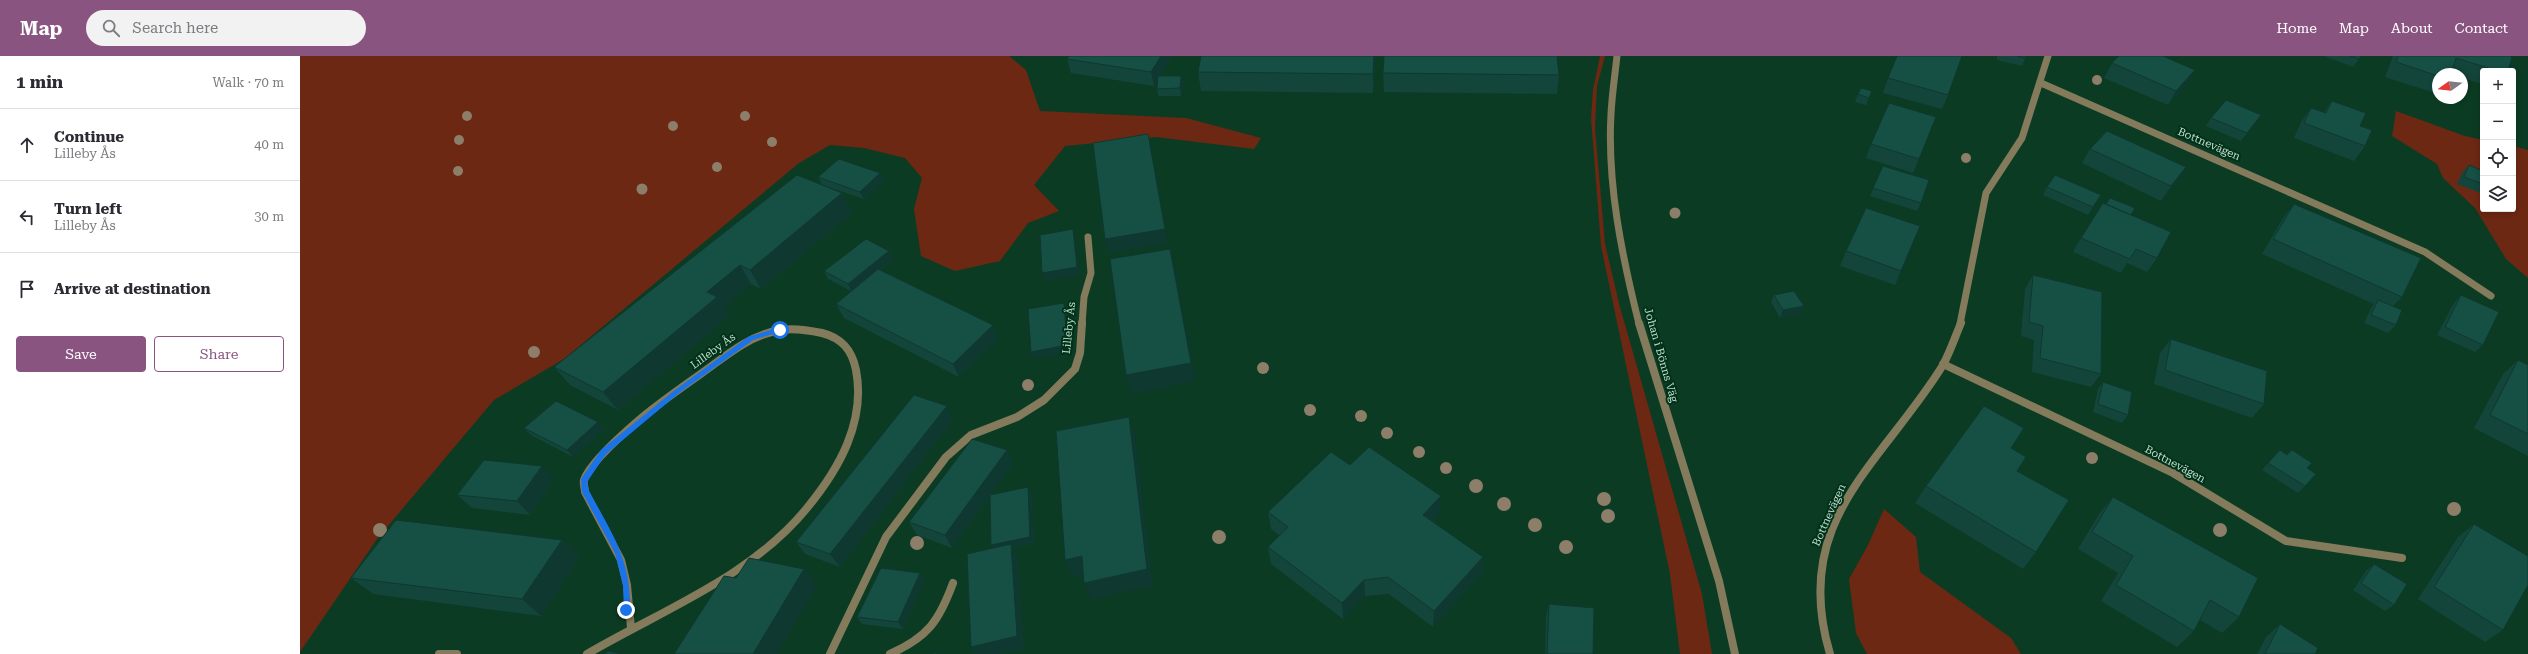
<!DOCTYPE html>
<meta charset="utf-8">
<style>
body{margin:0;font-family:"Roboto Serif",serif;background:#f2f2f3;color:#2b2b33}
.controls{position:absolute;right:12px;top:12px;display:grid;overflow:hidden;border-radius:4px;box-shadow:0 2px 6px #0003}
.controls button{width:36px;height:36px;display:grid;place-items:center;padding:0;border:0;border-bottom:1px solid #e1e1e2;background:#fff;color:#2b2b33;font:20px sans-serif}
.compass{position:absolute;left:2132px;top:12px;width:36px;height:36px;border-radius:50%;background:#fff;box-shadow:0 2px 6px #0003;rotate:255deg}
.stop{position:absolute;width:12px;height:12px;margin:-9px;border:3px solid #1a73e8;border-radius:50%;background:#fff}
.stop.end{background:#1a73e8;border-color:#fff;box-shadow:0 1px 4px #0008}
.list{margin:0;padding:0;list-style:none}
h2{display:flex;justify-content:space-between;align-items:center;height:52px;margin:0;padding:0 16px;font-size:17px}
h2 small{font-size:13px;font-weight:400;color:#7c7c81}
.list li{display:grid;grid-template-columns:26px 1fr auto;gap:12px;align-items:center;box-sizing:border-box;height:72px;padding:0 16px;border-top:1px solid #e1e1e2}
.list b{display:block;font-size:15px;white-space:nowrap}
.list p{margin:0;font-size:13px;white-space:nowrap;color:#7c7c81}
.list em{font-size:13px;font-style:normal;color:#7c7c81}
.actions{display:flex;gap:8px;padding:12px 16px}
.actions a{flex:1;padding:9px 0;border:1px solid #8a5481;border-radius:4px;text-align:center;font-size:14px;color:#8a5481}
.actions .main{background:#8a5481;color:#fff}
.icon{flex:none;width:22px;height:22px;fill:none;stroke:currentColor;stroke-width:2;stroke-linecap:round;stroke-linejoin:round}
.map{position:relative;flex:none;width:2228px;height:598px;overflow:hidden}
header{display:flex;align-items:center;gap:24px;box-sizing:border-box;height:56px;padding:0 20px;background:#8a5481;color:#fff}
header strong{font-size:19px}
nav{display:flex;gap:22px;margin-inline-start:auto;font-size:14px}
.search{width:280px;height:36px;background:#f2f2f3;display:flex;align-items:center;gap:10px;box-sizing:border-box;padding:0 14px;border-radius:22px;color:#7c7c81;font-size:15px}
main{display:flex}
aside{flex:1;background:#fff}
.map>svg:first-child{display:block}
.green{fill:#6c2813}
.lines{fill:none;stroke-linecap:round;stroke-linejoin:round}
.service{stroke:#837b5b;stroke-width:8}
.minor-far1{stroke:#837b5b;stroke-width:7}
.minor{stroke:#837b5b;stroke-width:8}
.tree{fill:#8c7e68}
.wall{fill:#13453b}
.shaded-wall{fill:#0f3830}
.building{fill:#165045;stroke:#0f3830}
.route{fill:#1a73e8}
.labels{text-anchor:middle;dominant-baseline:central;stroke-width:4;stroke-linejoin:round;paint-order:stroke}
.street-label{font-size:11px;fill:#c1decb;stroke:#00311a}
</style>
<header>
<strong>Map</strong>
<div class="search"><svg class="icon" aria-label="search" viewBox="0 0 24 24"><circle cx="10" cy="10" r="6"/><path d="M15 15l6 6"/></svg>Search here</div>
<nav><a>Home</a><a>Map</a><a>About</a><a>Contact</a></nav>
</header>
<main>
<aside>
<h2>1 min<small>Walk · 70 m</small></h2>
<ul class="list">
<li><svg class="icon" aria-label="ahead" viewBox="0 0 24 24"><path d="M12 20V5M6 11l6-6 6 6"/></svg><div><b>Continue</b><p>Lilleby Ås</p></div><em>40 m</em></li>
<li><svg class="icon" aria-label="left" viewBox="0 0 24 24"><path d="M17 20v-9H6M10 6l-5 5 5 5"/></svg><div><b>Turn left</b><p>Lilleby Ås</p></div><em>30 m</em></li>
<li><svg class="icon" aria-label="arrive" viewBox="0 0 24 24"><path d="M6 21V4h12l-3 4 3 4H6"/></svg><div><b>Arrive at destination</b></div></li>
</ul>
<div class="actions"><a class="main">Save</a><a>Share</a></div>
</aside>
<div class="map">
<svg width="2228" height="598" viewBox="0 0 2228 598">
<rect width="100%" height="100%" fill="#0c3b23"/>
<path class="green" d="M0,0H709L726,14L740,55L886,62L961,82L954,93L856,81L765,90L734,129L759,155L728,167L700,205L655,215L621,200L614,153L622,122L605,102L564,92L530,89L499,107L264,303L194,344L77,483L0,596Z
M1300,0H1305L1297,30L1295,72L1305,188L1320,251L1402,538L1412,598H1380L1370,518L1301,190L1291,62L1293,34Z
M2096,55L2165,80L2183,84V153H2213V90L2228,94V222L2206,203L2175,152L2143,122L2137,108L2092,80Z
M1584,453L1616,481L1620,516L1711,582L1721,598H1567L1556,577L1549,523L1568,489Z"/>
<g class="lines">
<path class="service" d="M590,598C628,581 639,565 653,527"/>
<path class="minor-far1" d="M1317,0C1315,19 1312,38 1311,58C1307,128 1322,200 1339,268
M1741,27L2125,196L2191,240
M782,268L784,241L791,217L788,181
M1660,268L1686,137L1722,82L1748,0"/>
<path class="minor" d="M1339,267L1419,525L1435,598
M1643,308L1873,417L1986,485L2102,502
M139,598H157
M287,598C362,554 451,521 507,452C539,413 566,366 556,314C552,294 542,282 522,277C508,274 490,271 475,275C446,282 426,300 402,317C381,332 359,347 339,364C325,376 290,407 284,424C283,427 285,433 285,436L321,504L327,529L331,572
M530,598L586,481L646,401L671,379L717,361L744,344L775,313L780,297L782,267
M1530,598C1490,464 1581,409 1643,309C1650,296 1655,281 1661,267"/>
</g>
<g class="tree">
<circle cx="1797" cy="24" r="5"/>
<circle cx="167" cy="60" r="5"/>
<circle cx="445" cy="60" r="5"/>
<circle cx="373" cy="70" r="5"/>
<circle cx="159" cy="84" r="5"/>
<circle cx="472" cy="86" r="5"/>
<circle cx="1666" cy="102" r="5"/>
<circle cx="417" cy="111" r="5"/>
<circle cx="158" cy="115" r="5"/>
<circle cx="342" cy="133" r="5.5"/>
<circle cx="1375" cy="157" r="5.5"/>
<circle cx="234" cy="296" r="6"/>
<circle cx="963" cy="312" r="6"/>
<circle cx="728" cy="329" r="6"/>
<circle cx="1010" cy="354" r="6"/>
<circle cx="1061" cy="360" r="6"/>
<circle cx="1087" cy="377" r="6"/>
<circle cx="1119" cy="396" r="6"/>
<circle cx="1792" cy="402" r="6"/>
<circle cx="1146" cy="412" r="6"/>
<circle cx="1176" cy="430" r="7"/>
<circle cx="1304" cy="443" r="7"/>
<circle cx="1204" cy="448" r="7"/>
<circle cx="2154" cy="453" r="7"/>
<circle cx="1308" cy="460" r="7"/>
<circle cx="1235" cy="469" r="7"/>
<circle cx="80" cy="474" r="7"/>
<circle cx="1920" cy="474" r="7"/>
<circle cx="919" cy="481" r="7"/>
<circle cx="617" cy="487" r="7"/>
<circle cx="1266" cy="491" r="7"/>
</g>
<path class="wall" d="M769,0H872L860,20H881L883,28L881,40H858L857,33L858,24L854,30L771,17L767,3Z
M1697,0H1726L1722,10L1697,4Z
M2024,0H2061L2053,11Z
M2093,0H2210L2208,15H2183V28L2162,22V18H2138V38L2085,21Z
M1075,4L1073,37L901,35L898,16Z
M1812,7L1887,28L1868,49L1804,22Z
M1083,17L1259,19L1257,38L1084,36Z
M1588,22L1648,39L1642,53L1583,37Z
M1572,35L1566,49L1555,46L1558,38Z
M2032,45L2060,70L2065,90L2054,105L1994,82L2001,66L2011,52L2024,56Z
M1961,59L1956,67L1941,85L1906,70L1911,62Z
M1571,88L1619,103L1613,117L1566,102Z
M1790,93L1886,111L1877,126L1861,145L1782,107Z
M2169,109L2183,115V138L2157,128L2162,117Z
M1583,110L1621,147L1617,155L1570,140Z
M580,117L584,125L564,143L522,129L542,137L552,157L461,233L451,228L424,251L429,260L318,354L270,329L254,311L522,129L518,121Z
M1747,131L1801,139L1788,159L1743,139Z
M1994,148L2102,241L2093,250L2096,269L2088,277L2064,267L2071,252L2074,248L1962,198L1983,162Z
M1831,159L1857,202L1847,216L1827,207L1821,217L1773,196L1781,182Z
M589,195L593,203L580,214L699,283L659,321L544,262L536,248L551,235L528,223L524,215Z
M1546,195L1601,215L1595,229L1540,210Z
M1733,219L1801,318L1791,331L1732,316L1734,284L1721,280L1725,233Z
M1474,239L1501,258L1480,262L1471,246Z
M2161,239L2183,289L2175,296L2137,279L2154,247Z
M1871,283L1964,348L1952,362L1854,328L1860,297Z
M2218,304L2228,309V400L2174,372L2203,318Z
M1803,326L1828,359L1822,367L1793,356L1798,333Z
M653,364L540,511L505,498L496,486Z
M224,372L304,374L273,401L231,379Z
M1711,392L1717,415L1736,496L1723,513L1615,447L1626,430Z
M707,394L713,408L691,438H731L734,488L712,492L717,501L724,592L700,598H675L671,591L693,492L690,440L652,492L617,479L609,466Z
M1980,394L2005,430L1998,437L1962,414Z
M1050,409L1140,458L1133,466L1183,501L1182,517L1133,571L1089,538L1065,540L1043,563L971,508L968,491L980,480L971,473L968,456Z
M254,423L230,459L172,452L157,439Z
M1813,441L1939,561L1922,577L1900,564L1894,575L1877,591L1801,545L1818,517L1778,493L1799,458Z
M2174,468L2203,574L2185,586L2118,543L2158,481Z
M262,484L279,501L241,560L73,538L51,522Z
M2074,508L2094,549L2085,555L2053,534L2066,515Z
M624,524L603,573L562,568L557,561Z
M1249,548L1293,598H1245L1246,560Z
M1980,568L2015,598H1957L1966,581Z"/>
<path class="shaded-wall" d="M861,0H872L854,30L851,16Z
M1074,0H1075V4L1073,37V18Z
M1895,14L1887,28L1868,49L1876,35Z
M881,20L883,28L881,40L880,32Z
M1961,59L1956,67L1941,85L1947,77Z
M848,78L868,187L809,197L805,183Z
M1886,111L1877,126L1861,145L1871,130Z
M580,117L584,125L564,143L560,136Z
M542,137L552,157L461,233L450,214Z
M773,173L775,181L780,219L745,225L742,217Z
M870,193L875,212L895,325L831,338L826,319Z
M589,195L593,203L552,236L548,228Z
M440,209L451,228L424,251L429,260L318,354L303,336L407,236Z
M764,247L766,254L770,297L733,303L731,296Z
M1504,250L1501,258L1480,262L1483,254Z
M693,269L699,283L659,321L653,308Z
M647,350L653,364L540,511L530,498Z
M829,361L835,379L853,530L791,543L784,527Z
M298,366L304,374L273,401L267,394Z
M707,394L713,408L652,492L645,479Z
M242,410L254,423L230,459L217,445Z
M728,431L731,438L734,488L712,492L717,501L724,592L700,598H675L671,591L695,496L691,489Z
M1141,440L1140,458L1123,476V459Z
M262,484L279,501L241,560L222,543Z
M782,500L789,517L772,521L765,504Z
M1183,501L1182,517L1133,571L1134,555Z
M504,513L517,530L477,598H453Z
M620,517L624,524L603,573L598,566Z
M1064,524L1065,540L1043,563L1042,547Z"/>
<path class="building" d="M769,0H861L851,16L767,3Z
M901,0H1074L1073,18L898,16Z
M1084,0H1257L1259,19L1083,17Z
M1597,0H1662L1648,39L1588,22Z
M1717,0H1726V2Z
M1819,0H1863L1895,14L1876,35L1812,7Z
M2050,0H2061L2059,3Z
M2098,0H2210L2212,1L2208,15H2198L2156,2L2151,18H2138V20L2096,6Z
M858,20H881L880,32L857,33Z
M1561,32L1572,35L1569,42L1558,38Z
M1926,44L1961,59L1947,77L1911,62Z
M2032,45L2066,57L2060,70L2072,74L2065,90L2004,67L2011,52L2026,57Z
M1589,47L1636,61L1619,103L1571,88Z
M1807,75L1886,111L1871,130L1790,93Z
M848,78L865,173L805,183L793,87Z
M539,103L580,117L560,136L518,121Z
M2169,109L2183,115V128L2164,121Z
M1583,110L1629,124L1621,147L1573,132Z
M497,119L542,137L450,214L440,209L407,236L417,241L303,336L254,311Z
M1755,119L1801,139L1793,151L1747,131Z
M1810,142L1835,152L1831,159L1806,148Z
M1803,147L1871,176L1857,202L1836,193L1830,203L1781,182Z
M1994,148L2121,202L2102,241L1973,183Z
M1566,152L1620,170L1601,215L1546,195Z
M773,173L777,211L742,217L740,179Z
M566,183L589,195L548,228L524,215Z
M870,193L891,307L826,319L810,203Z
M578,213L693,269L653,308L536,248Z
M1733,219L1802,236L1801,318L1740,302L1743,270L1729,266Z
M1494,235L1504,250L1483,254L1474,239Z
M2161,239L2199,256L2183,289L2145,271Z
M2078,244L2102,254L2096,269L2071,259Z
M764,247L767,289L731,296L728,253Z
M1871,283L1967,315L1964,348L1865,314Z
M2218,304L2228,309V378L2190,359Z
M1803,326L1832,336L1828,359L1798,348Z
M614,339L647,350L530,498L496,486Z
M256,345L298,366L267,394L224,372Z
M1684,350L1724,372L1711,392L1726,401L1717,415L1769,444L1736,496L1626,430Z
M829,361L847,513L784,527L782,500L765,504L756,375Z
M672,383L707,394L645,479L609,466Z
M1069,391L1141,440L1123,459L1183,501L1134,555L1088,521L1064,524L1042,547L968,491L988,471L968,456L1031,396L1050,409Z
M1980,394L1987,399L1992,394L2012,407L2007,412L2016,418L2005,430L1968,407Z
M184,404L242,410L217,445L157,439Z
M728,431L730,481L691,489L690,439Z
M1813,441L1958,522L1939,561L1910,544L1894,575L1816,529L1833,500L1792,476Z
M96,464L262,484L222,543L51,522Z
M2174,468L2228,500V529L2203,574L2134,531Z
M711,488L717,580L671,591L667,498Z
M449,502L504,513L453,598H374L424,520L436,522Z
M2074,508L2107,528L2094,549L2061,527Z
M581,512L620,517L598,566L557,561Z
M1249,548L1294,552L1293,598H1247Z
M1980,568L2018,592L2015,598H1965Z
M308,595L322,598H305Z
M636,596V598H631Z"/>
<path class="route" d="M480,271L482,275L453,284L379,337L306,398L287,426L289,435C312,478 331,503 330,554L329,556H324L323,529L315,497L282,436L281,423L301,394L375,334L448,281Z"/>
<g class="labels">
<g class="street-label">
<text transform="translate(1909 88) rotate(23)">Bottnevägen</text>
<text transform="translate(769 272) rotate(-84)">Lilleby Ås</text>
<text transform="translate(413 295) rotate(-36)">Lilleby Ås</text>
<text transform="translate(1361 299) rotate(74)">Johan i Bönns Väg</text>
<text transform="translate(1875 408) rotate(28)">Bottnevägen</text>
<text transform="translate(1529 459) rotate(-66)">Bottnevägen</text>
</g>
</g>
</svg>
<div class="controls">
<button>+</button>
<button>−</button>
<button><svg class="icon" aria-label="locate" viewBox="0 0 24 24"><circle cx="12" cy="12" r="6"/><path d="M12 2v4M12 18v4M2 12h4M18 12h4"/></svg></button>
<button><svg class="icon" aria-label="layers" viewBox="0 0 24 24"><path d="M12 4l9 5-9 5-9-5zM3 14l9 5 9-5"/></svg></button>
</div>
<svg class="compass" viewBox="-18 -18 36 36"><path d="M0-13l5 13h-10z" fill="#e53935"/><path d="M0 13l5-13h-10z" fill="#7c7c81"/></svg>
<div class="stop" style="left:480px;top:274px"></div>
<div class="stop end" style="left:326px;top:554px"></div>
</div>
</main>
